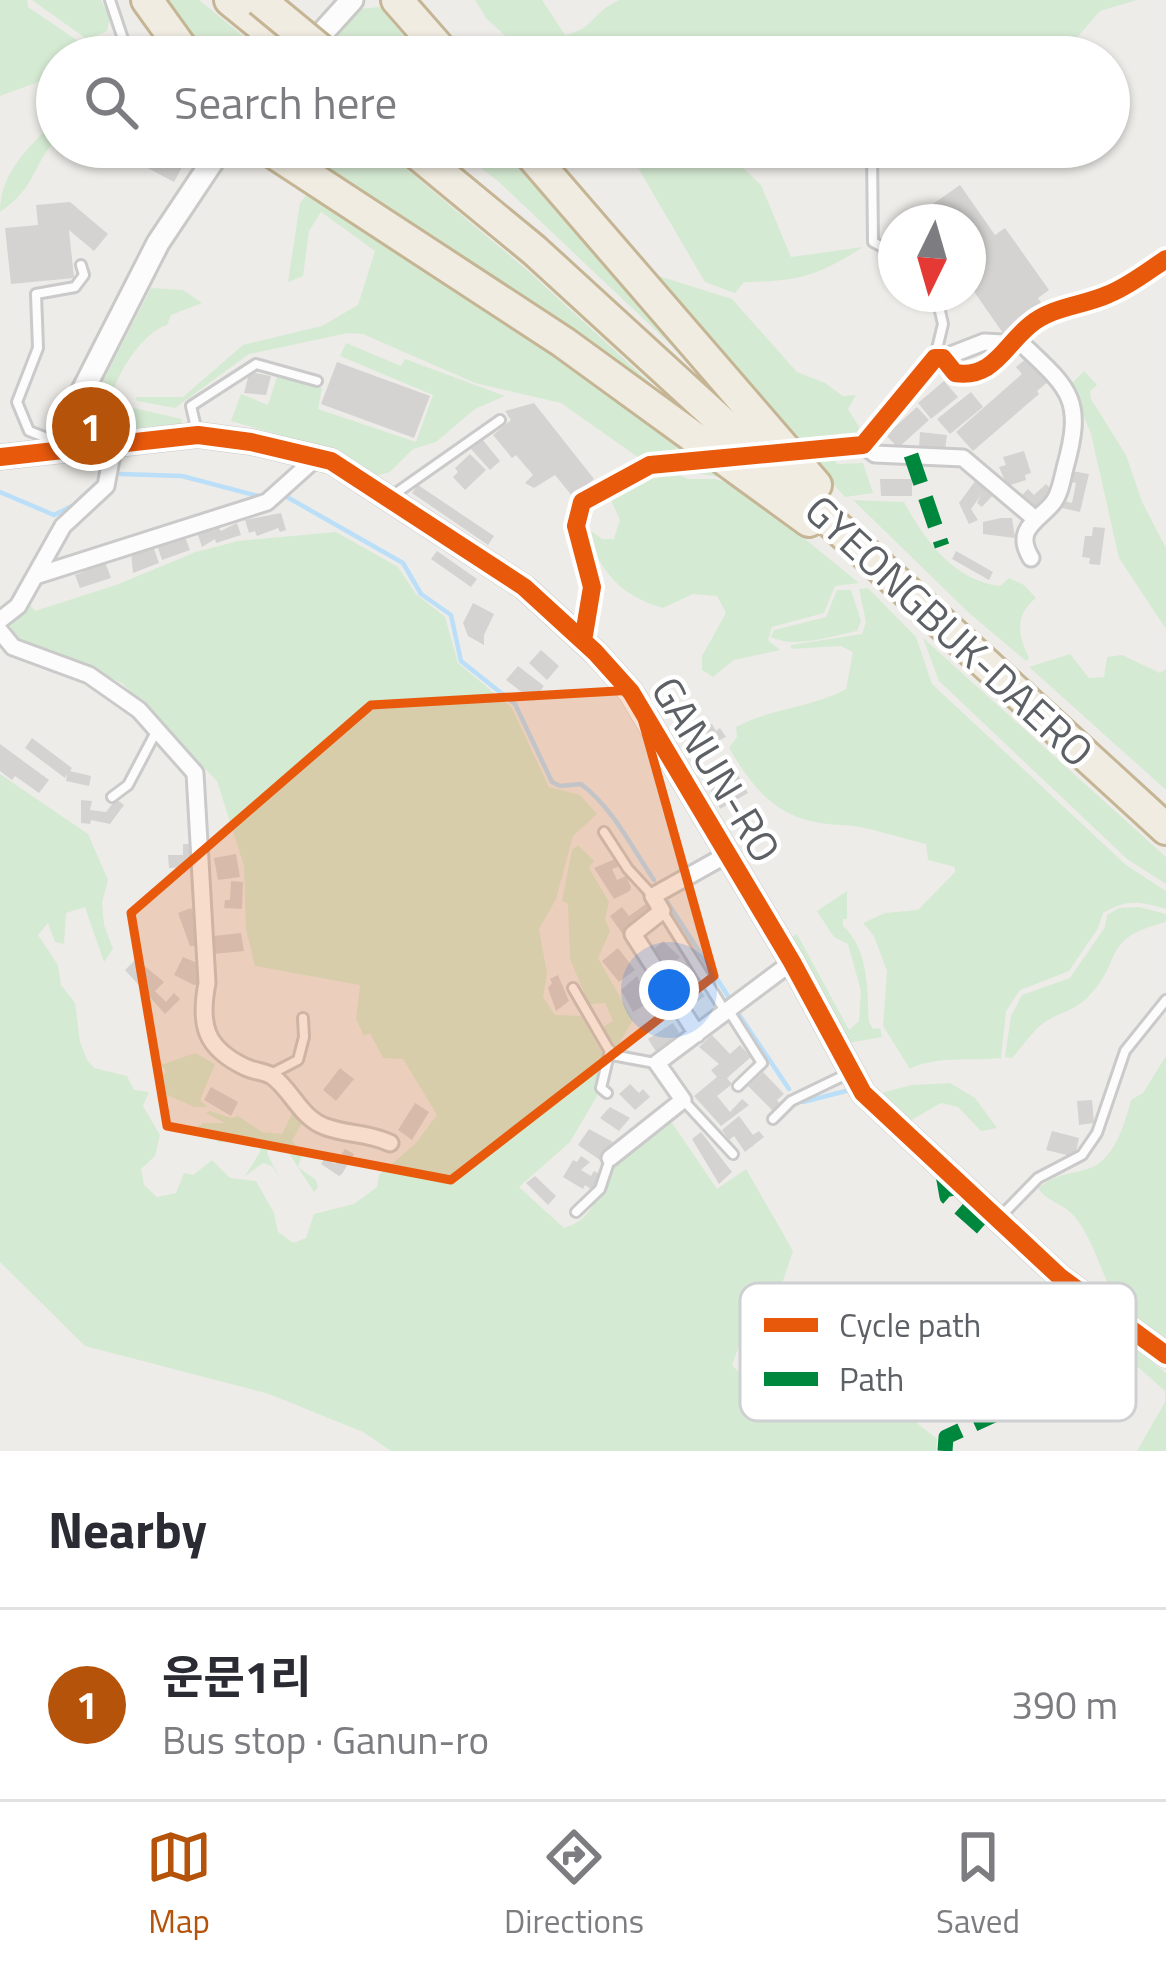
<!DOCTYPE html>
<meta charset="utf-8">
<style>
body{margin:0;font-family:"Titillium Web","Noto Sans KR",sans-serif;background:#f2f2f3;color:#2b2b33}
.compass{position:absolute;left:878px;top:204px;width:108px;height:108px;border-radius:50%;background:#fff;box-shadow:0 3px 9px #0004;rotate:185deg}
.you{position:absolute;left:669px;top:990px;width:42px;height:42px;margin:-30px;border:9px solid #fff;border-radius:50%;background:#1a73e8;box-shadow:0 0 0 18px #1a73e833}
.badge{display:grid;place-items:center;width:78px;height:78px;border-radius:50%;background:#b45309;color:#fff;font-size:39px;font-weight:700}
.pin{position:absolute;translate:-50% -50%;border:6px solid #fff;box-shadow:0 3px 12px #0006}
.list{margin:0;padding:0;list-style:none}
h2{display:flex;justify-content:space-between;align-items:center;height:156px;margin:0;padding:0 48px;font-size:51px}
h2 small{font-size:39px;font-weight:400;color:#7c7c81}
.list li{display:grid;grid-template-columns:78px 1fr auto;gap:36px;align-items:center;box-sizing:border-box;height:192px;padding:0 48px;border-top:3px solid #e1e1e2}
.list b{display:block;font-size:45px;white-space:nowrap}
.list p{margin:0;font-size:39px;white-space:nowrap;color:#7c7c81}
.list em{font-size:39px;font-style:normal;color:#7c7c81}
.icon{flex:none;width:66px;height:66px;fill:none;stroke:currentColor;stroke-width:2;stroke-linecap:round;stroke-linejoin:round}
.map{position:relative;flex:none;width:1166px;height:1451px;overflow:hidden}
.search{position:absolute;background:#fff;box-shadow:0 3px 9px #0004;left:36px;right:36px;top:36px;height:132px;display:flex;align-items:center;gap:30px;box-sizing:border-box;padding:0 42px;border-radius:66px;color:#7c7c81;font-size:45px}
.sheet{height:348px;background:#fff}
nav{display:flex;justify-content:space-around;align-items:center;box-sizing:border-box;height:168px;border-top:3px solid #e1e1e2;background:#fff;font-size:33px;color:#7c7c81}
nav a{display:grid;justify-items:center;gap:6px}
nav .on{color:#b45309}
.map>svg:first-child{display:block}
.green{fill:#d5ead3}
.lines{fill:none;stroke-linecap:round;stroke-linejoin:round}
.stream{stroke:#bbdff8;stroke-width:4.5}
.building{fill:#d4d3d1}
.street-tunnel{stroke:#c9c9c8;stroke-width:15;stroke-dasharray:15 8;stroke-linecap:butt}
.lane-casing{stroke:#cacaca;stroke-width:14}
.street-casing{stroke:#cacaca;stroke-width:21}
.secondary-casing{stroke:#c9c9c8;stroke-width:27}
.highway-casing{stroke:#c5b594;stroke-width:36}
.lane{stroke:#fcfcfc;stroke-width:8}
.street{stroke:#fcfcfc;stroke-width:15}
.secondary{stroke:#fcfcfc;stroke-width:21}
.highway{stroke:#f0ece1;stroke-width:30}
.highway-bridge-casing{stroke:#c5b594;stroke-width:36;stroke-linecap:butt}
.highway-bridge{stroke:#f0ece1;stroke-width:30}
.quiet{stroke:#00873e;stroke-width:15;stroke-dasharray:30 15;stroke-linecap:butt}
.cycleway-casing{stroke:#fff;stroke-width:26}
.cycleway{stroke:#e8590c;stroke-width:18}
.marked{fill:#e8590c;fill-opacity:0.2;stroke:#e8590c;stroke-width:9;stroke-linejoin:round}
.labels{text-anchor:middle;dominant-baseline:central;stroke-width:9;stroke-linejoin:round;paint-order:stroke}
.street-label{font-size:42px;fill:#5d6166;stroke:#fff}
.key{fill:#fff;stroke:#ced0d1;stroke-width:3}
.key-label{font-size:33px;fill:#5d6166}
</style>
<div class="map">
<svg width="1166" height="1451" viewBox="0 0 1166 1451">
<rect width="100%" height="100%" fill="#edece8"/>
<path class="green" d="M0,0H27L28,7L84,45L78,57H57V75L0,96Z
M32,0H101L110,18L107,31L88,40Z
M156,0H199L269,57H197Z
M475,0H542L565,35C595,29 593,10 620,0H1137L1100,11L1060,57H879V42L820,40L815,57H745L739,52L694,51L693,57H528L486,18Z
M380,7L397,17L432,57H341L324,44L358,9Z
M57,118V138C32,165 36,188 0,212C0,171 30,147 57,118Z
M280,147H380L527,270L683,413Z
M454,147H512L706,378L499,182Z
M577,147H721L761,185L791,257L863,247C816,277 799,281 744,282L735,293L705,282L634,161L624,157L588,160Z
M312,188L667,429L734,481C705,472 680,476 657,454L642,460L561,403L475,383L363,334L348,333L249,354L175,408L137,401L136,397H183L243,345L322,326L358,305L375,251L321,212L309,231L303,276L288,282L300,203Z
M646,272L732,299L797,372L825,383L843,396L856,395L848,409L861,430L856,438H834L828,448L837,464L863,463L873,493L845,497Z
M151,288L183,290L202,303L171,315L167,325C143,332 115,375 112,398L120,405L182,419L181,424L98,431L88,410Z
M346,343L401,366L405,359L505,396L475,409L436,442L413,449L390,472L375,476L328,449L231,421L241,394L268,405L278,374L322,388L318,409L416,442L433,395L340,356Z
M1084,371L1097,385L1090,391L1091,399L1126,455L1142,502L1166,548V629L1119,558L1091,434L1071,384Z
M663,468L688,479H715L740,486L859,583L835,586L824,613L772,627L768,640L780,650L734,660L713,677L702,670V656L726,613L717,596L693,594L663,608C615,594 600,568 583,525L602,539H614L620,520L608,494Z
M853,500L904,502C924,539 954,581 1000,586L1009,578L1024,585L1036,598C1014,615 1018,635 1029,658L1026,661L969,613Z
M336,532L398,567L416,594L445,617L458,663L512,708L549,787L580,795L597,814L573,836L556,899L539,929L547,973L543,997L555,1015L581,1016L604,1056L597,1096L570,1142L519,1187L564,1228C598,1218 599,1185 616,1162C629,1146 654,1133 670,1120L717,1189L746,1169L793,1251L781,1287H767L754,1304L732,1365L739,1372L778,1364L775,1350L783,1351L816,1343L937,1439L936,1451H391L363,1432L269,1394L85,1346L0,1262V774L88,834L108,880L102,903L104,925L113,949L104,962L85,907L66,913L64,944L55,942L48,923L38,935L58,965L61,985L75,1003L80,1042L87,1060L94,1068L127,1076L134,1090L149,1092L143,1106L160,1135L155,1156L141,1169L144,1185L157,1197L176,1193L184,1173L193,1175L212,1160L230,1178L256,1181L274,1213L278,1232L293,1243L306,1238L314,1214L354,1204L377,1187L379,1175L415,1144L437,1115L403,1059L383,1058L370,1033L364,1036L356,1019L360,985L255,966L246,930L244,866L217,781L122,683L16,637L9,624L28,602L35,611L116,585L196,552L238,541Z
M868,588L916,637L932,684L1126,865L1166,891V909C1140,901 1127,899 1103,913L1098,928L1069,971L1020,990L1006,1011L1001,1058C975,1061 931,1056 910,1069L883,1026L887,971L874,936L863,923L885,913L918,910L955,872V867L928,860L926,844C899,838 868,826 841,825C783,823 758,797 729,748L737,737L736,727C771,708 811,708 846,689L853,652L841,646L791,649V645L862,634L866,622L859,589Z
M837,590H851L861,621L857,631C831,636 795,649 771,637L774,630L826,617Z
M923,638L1166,857V884L1127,859L939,681Z
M1070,654L1089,678L1104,677L1107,657L1122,655L1160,673L1166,669V790L1029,667Z
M578,845L594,861L589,868L609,902L605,919L610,931L598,958L633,1020L617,1047L601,1028L613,1021L605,1003L589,1004L570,959L568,904L562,901L572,850Z
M847,891V919H843V926C869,949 867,990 869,1022L873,1029L880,1028L882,1037L848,1043L789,939L797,934L849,1030L859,1021L861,991L848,944L834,937L817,911Z
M1139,907L1166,914V922C1098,939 1125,961 1087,998C1072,1012 1060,1012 1045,1022C1033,1030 1022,1047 1012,1058L1005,1057L1011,1016L1022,995L1070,978L1105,927L1107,915L1119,908Z
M195,1053L215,1064L200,1100L208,1107H194L163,1093L161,1081L166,1071L161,1065Z
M1166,1056V1347C1151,1336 1126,1319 1117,1302C1101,1274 1095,1242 1074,1216C1063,1203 1047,1202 1038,1188C1063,1170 1070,1176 1093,1167C1116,1156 1125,1122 1131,1100L1143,1093Z
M950,1083L975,1098L997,1128L981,1131L958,1107L941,1103L908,1122L877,1094L912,1085Z
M210,1111L232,1118L238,1116L262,1132L282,1134L293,1112L303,1121L292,1141L303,1152L298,1167L316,1180L318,1188L314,1192L283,1144L269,1145L267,1154L280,1178L272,1166L263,1163L245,1176L260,1152V1145L240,1135L220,1143L197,1127L203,1123H225L206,1113Z
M1071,1298L1166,1373V1451H1137L1165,1402V1391L1102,1335Z"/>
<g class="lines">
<path class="stream" d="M120,474L182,476L258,496
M0,492L54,515L74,505L96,484
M287,497L403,563L421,594L451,615L461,661L515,704L552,782L560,786L581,784C613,808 632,848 654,880
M666,900L728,996
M740,1016L789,1089
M803,1102L846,1091"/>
</g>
<path class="building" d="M154,147L169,153L173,147L191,151L174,182L144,166Z
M960,185L995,235L1005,228L1049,290L1038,298L1045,309L1005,336L968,283V222H926L920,213Z
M70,202L108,234L94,251L69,230L74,278L11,284L5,228L38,225L36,205Z
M1028,357L1049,381L1037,391L1039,394L973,451L956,432L1022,374L1016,367Z
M337,362L430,396L414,438L321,404Z
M255,373L271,376L266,395L244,393L249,374Z
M944,381L958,397L931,419L918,403Z
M971,392L983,407L950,434L937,419Z
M534,403L594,479L573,497L555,475L534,488L525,483L533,475L516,455L512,458L493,435L511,420L505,411Z
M917,407L929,420L898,448L886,435Z
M920,432L947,435L945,450L919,448Z
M482,439L500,461L490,470L471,449Z
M1024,451L1031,473L1025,475L1026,480L1007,486L999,467L1006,465L1003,457Z
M470,454L486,470L465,490L453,477L458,472L455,468Z
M1072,471L1089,474L1080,512L1062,508L1064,501L1072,503L1076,483L1070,482Z
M880,479H912V496H881Z
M976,480L994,494L982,507L977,503L981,495L971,509L978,520L969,524L959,503Z
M1046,484L1054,493L1034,513L1021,496L1028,489L1034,495Z
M418,485L494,536L488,545L412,493Z
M281,513L286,530L280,532L278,528L257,536L255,531L249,533L245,520Z
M1001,518H1012L1015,538L983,534V522Z
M237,523L241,535L216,543L215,539L202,547L197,532L219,528L221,531Z
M1093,527L1105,528L1100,565L1089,564L1090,558L1082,557L1085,536H1092Z
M185,537L190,550L162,560L157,545Z
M152,543L159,563L133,573L131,551Z
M437,551L477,579L471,587L431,559Z
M956,551L993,572L989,580L952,559Z
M104,559L111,578L80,588L75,575L83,572L81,567Z
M473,603L494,614L484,635V645L468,636L463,623Z
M541,650L559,666L547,680L529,663Z
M518,666L544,686L533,701L506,680Z
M705,724H712L716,731L720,728L726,737L691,754L685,740Z
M32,738L72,768L70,771L91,776L89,786L66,781L67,774L65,778L25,748Z
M0,744L49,780L39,793L15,776L12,780L0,771Z
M737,773L748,793L720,809L711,791L715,784Z
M116,799L124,805L110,824L91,820L90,824L81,823V800L92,801L90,810L106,812Z
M183,844H194L195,867L169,868L168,855H183Z
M236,854L240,877L218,880L214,858Z
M615,859L618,867L612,869L617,880L626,876L631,887L630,891L614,899L594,868Z
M231,881L243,882L242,909L224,908L225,900H230Z
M646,904L653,914L624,936L610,916L622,907L629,916Z
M191,908L201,932L199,945L194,946H190L178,913Z
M241,933L244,951L214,954L213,936Z
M663,941L680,957L667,969L652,951Z
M618,948L635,970L619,982L602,961Z
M183,957L202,965V984L194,985L174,975Z
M136,959L164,982L155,991L166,1002L174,993L180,999L165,1014L125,970Z
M686,963L690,970L681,976L685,982L692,981L705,996L687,1009L665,978Z
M558,975L569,1001L556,1011L548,988L552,983L550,979Z
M637,976L650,1002L633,1012L621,990Z
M673,1023L682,1037L657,1053L648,1039Z
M712,1035L730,1054L740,1045L751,1057L727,1078L732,1084L717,1096L730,1112L742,1099L749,1105L721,1126L694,1096L717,1077L711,1070L719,1064L699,1047Z
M340,1068L354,1079L336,1101L323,1090Z
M763,1072L784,1094L777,1100L781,1105L774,1112L748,1086Z
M630,1084L639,1093L643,1089L650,1097L635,1110L619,1094Z
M211,1087L238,1102L231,1116L204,1100Z
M1092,1100L1094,1123L1079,1125L1077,1101Z
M415,1103L429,1112L412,1140L398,1130Z
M610,1107L630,1118L619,1131L600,1118Z
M739,1116L753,1135L759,1131L764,1137L745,1152L734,1136L729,1140L722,1130Z
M589,1129L613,1142L600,1160L578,1145Z
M1052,1131L1079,1138L1075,1157L1046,1150Z
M701,1132L732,1172L719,1184L692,1139Z
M345,1149L354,1154L342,1174L339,1176L321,1164L325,1158L335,1164Z
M581,1156L590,1162L581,1170L591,1176L594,1171L601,1175L592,1190L585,1185L583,1189L563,1177L573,1160L577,1162Z
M535,1176L556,1196L548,1205L526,1183Z"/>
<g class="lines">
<path class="street-tunnel" d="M790,452L840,447
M650,465L718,458"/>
<defs>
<path id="lane" d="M110,0L129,57
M864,147L872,151L873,242L896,254
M935,357L943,324L936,294
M197,432L191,406L256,364L317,381
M55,441L29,431L17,402L38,348L36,294L75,287L84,275L81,265
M389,498L500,420
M112,797L128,785L157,730
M604,832L628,869L652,895
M663,912L725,1011
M573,988L612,1055L655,1063
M729,1011L762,1063L738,1086
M271,1074L298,1060L304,1037L303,1018
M607,1093L601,1088L610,1050
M683,1100L733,1154
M773,1119L791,1101L849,1073
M576,1212L600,1189L610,1159
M998,1219L1038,1178L1082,1155L1097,1133L1125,1051L1166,1000"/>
<path id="street" d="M943,358L984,342L1022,344C1071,390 1084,400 1065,468C1062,480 1060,495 1052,504C1036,522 1014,530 1031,558
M863,445L875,454L963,458L1034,518
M840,447L863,445L935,358H943L955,373C993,379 1004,346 1030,325C1053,306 1083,306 1109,294C1129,286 1148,271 1166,259
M35,576L267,502L316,458
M0,620L18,606L63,526L106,486L114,444
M0,631L13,647L89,675L139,710L195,773L207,983C199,1025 205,1048 245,1067C253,1071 266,1072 272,1076C292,1090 300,1118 326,1127C348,1135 366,1132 390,1143
M583,641L592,587L576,526L577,514L582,502L650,465
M697,1034L633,934L662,911L653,896L728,854
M610,1158L683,1100L657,1063L792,962"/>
<path id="secondary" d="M305,52L352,0
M52,451L158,243L222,147
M0,457L198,435L251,442L331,461L524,587L595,652L631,692L792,962L863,1093L1060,1277L1166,1355"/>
<path id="highway" d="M147,0L188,57
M230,0L300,57
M397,0L447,57
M265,147L563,342L809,521
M409,147L534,250L1166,829
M524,147L816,485"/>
</defs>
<use href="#lane" class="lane-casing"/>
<use href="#street" class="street-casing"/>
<use href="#secondary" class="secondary-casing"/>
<use href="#highway" class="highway-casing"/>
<use href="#lane" class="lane"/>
<use href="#street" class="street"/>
<use href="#secondary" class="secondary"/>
<use href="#highway" class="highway"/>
<defs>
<path id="highway-bridge" d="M260,0L329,57"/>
</defs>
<use href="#highway-bridge" class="highway-bridge-casing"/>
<use href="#highway-bridge" class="highway-bridge"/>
<path class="quiet" d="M911,455L942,546
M942,1169L947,1197L989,1234
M945,1451L946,1437L1031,1398L1094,1344L1091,1330L1047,1286"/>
<defs>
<path id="cycleway" d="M0,457L198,435L251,442L331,461L524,587L595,652L631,692L792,962L863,1093L1060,1277L1166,1355
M583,641L592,587L576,526L582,502L650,465L863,445L935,358H943L955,373C993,379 1004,346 1030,325C1053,306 1083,306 1109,294C1129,286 1148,271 1166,259"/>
</defs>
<use href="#cycleway" class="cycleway-casing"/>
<use href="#cycleway" class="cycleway"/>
</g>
<path class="marked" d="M634,690L714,976L451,1180L167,1126L131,913L371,705Z"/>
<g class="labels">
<g class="street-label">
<text transform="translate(950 630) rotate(43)">GYEONGBUK-DAERO</text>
<text transform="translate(717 769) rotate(59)">GANUN-RO</text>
</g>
</g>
<rect x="740" y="1283" width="396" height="138" rx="18" class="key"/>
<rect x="764" y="1318" width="54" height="14" fill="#e8590c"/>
<rect x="764" y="1372" width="54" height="14" fill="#00873e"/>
<g class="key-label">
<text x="839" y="1337">Cycle path</text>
<text x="839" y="1391">Path</text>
</g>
</svg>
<svg class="compass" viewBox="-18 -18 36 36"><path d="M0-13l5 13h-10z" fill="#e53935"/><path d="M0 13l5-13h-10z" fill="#7c7c81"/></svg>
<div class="you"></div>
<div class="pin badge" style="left:91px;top:426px">1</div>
<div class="search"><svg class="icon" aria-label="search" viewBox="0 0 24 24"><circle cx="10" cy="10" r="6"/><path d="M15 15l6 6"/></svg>Search here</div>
</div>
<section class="sheet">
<h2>Nearby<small></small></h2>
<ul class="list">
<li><span class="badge">1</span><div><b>운문1리</b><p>Bus stop · Ganun-ro</p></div><em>390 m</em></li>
</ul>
</section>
<nav>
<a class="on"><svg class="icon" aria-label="map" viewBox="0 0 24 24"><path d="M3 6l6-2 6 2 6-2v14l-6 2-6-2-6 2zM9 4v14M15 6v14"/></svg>Map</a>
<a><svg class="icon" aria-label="directions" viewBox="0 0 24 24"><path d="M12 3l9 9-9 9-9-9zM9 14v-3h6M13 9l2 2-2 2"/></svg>Directions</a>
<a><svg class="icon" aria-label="saved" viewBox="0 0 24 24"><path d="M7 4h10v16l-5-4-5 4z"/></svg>Saved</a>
</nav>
